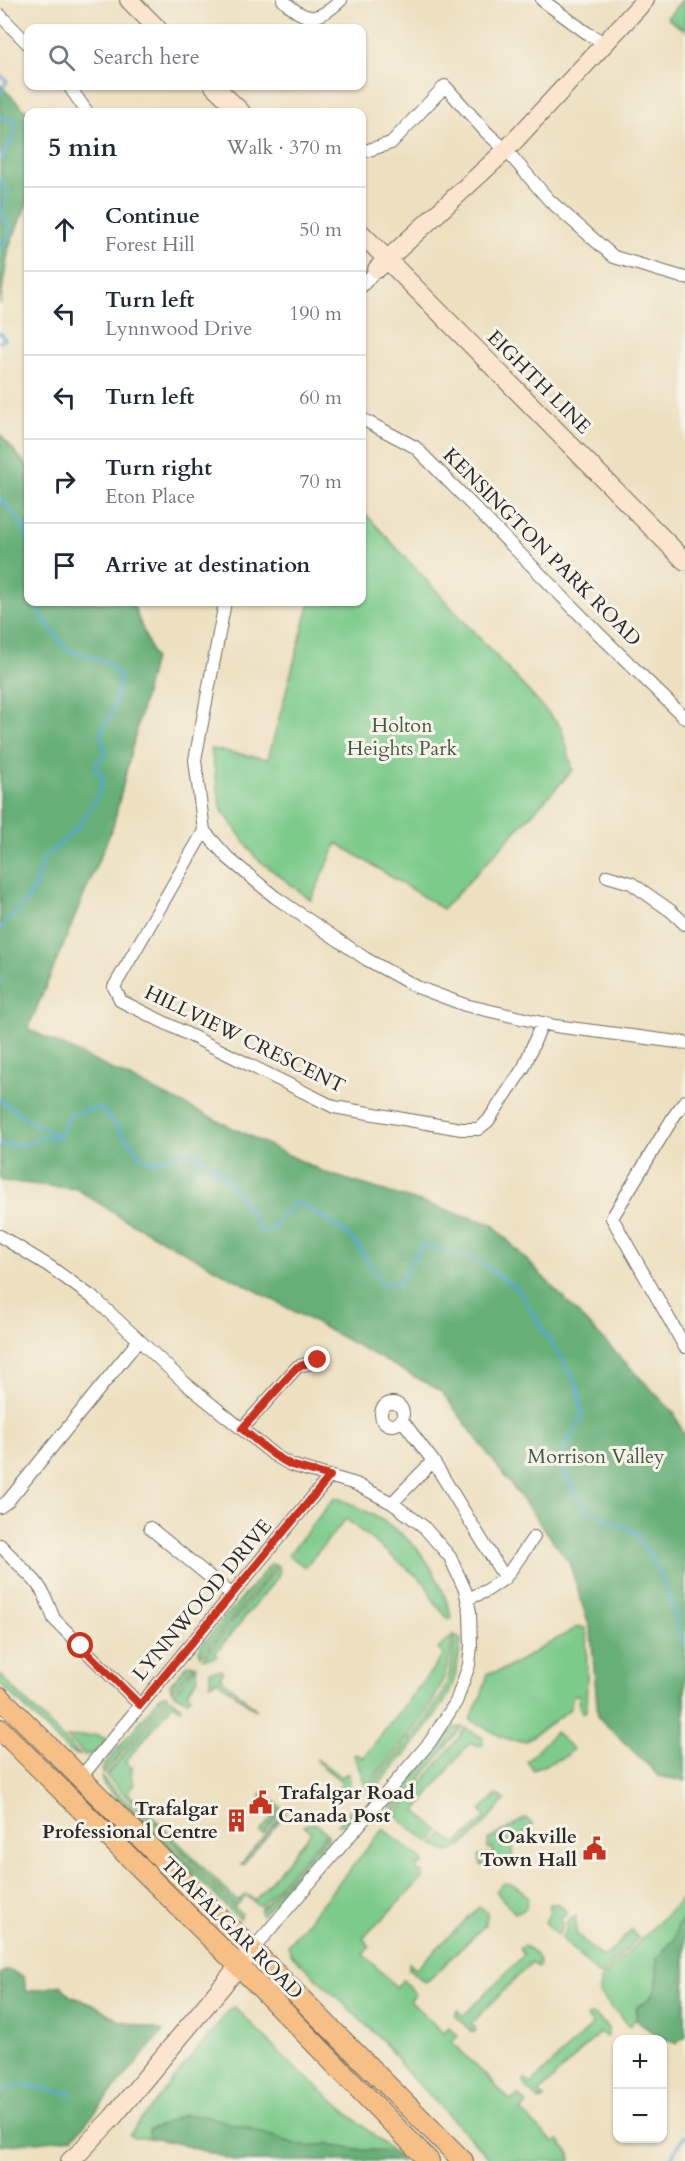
<!DOCTYPE html>
<meta charset="utf-8">
<style>
body{margin:0;font-family:Cardo,serif;background:#f6f6f7;color:#1f2937}
.controls{position:absolute;right:18px;bottom:18px;display:grid;overflow:hidden;border-radius:12px;box-shadow:0 2px 4px #0004}
.controls button{width:54px;height:54px;display:grid;place-items:center;padding:0;border:0;border-bottom:2px solid #e0e1e3;background:#fff;color:#1f2937;font:30px sans-serif}
.stop{position:absolute;width:18px;height:18px;margin:-14px;border:4px solid #c8321e;border-radius:50%;background:#fff}
.stop.end{background:#c8321e;border-color:#fff;box-shadow:0 2px 6px #0008}
.list{margin:0;padding:0;list-style:none}
h2{display:flex;justify-content:space-between;align-items:center;height:78px;margin:0;padding:0 24px;font-size:26px}
h2 small{font-size:20px;font-weight:400;color:#747a83}
.list li{display:grid;grid-template-columns:39px 1fr auto;gap:18px;align-items:center;box-sizing:border-box;height:84px;padding:0 24px;border-top:2px solid #e0e1e3}
.list b{display:block;font-size:22px;white-space:nowrap}
.list p{margin:0;font-size:20px;white-space:nowrap;color:#747a83}
.list em{font-size:20px;font-style:normal;color:#747a83}
.icon{flex:none;width:33px;height:33px;fill:none;stroke:currentColor;stroke-width:2;stroke-linecap:round;stroke-linejoin:round}
.map{position:relative;flex:none;width:685px;height:2161px;overflow:hidden}
.search{position:absolute;background:#fff;box-shadow:0 2px 4px #0004;left:24px;top:24px;width:342px;height:66px;display:flex;align-items:center;gap:15px;box-sizing:border-box;padding:0 21px;border-radius:12px;color:#747a83;font-size:22px}
.panel{position:absolute;background:#fff;box-shadow:0 2px 4px #0004;left:24px;top:108px;width:342px;height:498px;border-radius:12px}
.map>svg:first-child{display:block}
.green{fill:#7dcb8b;stroke:#547b5b;stroke-width:1.5}
.forest{fill:#66af77;stroke:#486d51;stroke-width:1.5}
.lines{fill:none;stroke-linecap:round;stroke-linejoin:round}
.stream{stroke:#55a9d0;stroke-width:3}
.street-casing{stroke:#6f6a5f;stroke-width:14}
.secondary-casing{stroke:#6f6a5f;stroke-width:20}
.primary-casing{stroke:#6f6a5f;stroke-width:22}
.street{stroke:#fff;stroke-width:12}
.secondary{stroke:#fbe5cf;stroke-width:18}
.primary{stroke:#f5bf86;stroke-width:20}
.route{stroke:#c8321e;stroke-width:8}
.labels{text-anchor:middle;dominant-baseline:central;stroke-width:6;stroke-linejoin:round;paint-order:stroke}
.street-label{font-size:20px;fill:#2b2b2b;stroke:#f7f3e8}
.park-label{font-size:20px;fill:#445b48;stroke:#f7f3e8}
.poi-label{font-size:20px;font-weight:bold;fill:#2b2b2b;stroke:#f7f3e8;text-anchor:end}
</style>
<div class="map">
<svg width="685" height="2161" viewBox="0 0 685 2161">
<rect width="100%" height="100%" fill="#f7f3e8"/>
<filter id="ink" filterUnits="userSpaceOnUse"><feTurbulence type="fractalNoise" baseFrequency=".0167" numOctaves="2"/><feDisplacementMap in="SourceGraphic" scale="12" xChannelSelector="R" yChannelSelector="G"/><feConvolveMatrix kernelMatrix="1 2 1 2 8 2 1 2 1" color-interpolation-filters="sRGB"/></filter>
<filter id="wash" filterUnits="userSpaceOnUse"><feTurbulence type="fractalNoise" baseFrequency=".008" numOctaves="4" result="noise"/><feDisplacementMap in="SourceGraphic" scale="24" xChannelSelector="R" yChannelSelector="G"/><feGaussianBlur stdDeviation="1.35" result="paint"/><feColorMatrix in="noise" values="0 0 0 0 0 0 0 0 0 0 0 0 0 0 0 0 0 1.4 0 .05"/><feComposite in="paint" operator="in"/></filter>
<g filter="url(#wash)">
<rect width="100%" height="100%" fill="#ede0c0"/>
<path class="green" d="M682,0H685V31L667,18Z
M362,510L561,727L573,770L443,909L337,843L311,900L256,858L221,809L211,749L268,759L310,602H362Z
M335,1497C398,1523 434,1550 452,1619L448,1618L436,1605L425,1583L346,1519L305,1567L288,1555Z
M271,1564L276,1565L201,1656L199,1650L201,1646Z
M278,1566L280,1571L277,1578L216,1652L217,1657L205,1659L203,1658Z
M579,1626L586,1629L587,1676L586,1711L583,1713L580,1709L579,1695H573L571,1706L569,1710L526,1741C507,1744 486,1728 470,1719L482,1694L488,1673L497,1672L507,1668Z
M453,1635C447,1703 407,1737 366,1787L354,1755L357,1754L363,1758L444,1655L438,1649Z
M455,1635L461,1640C459,1656 457,1671 452,1686C439,1720 399,1760 376,1788L370,1790L368,1789C393,1758 423,1729 442,1694C451,1676 453,1655 455,1635Z
M188,1664L194,1665L172,1691L170,1685Z
M196,1666L198,1679L187,1692L191,1696L187,1701L174,1693Z
M222,1670L223,1673L220,1677L256,1709H254L217,1680L210,1684V1671Z
M0,1675L80,1755L72,1753L65,1748L0,1683Z
M165,1695L168,1696L104,1774L102,1771L104,1766L161,1696Z
M170,1698L181,1707L180,1709L173,1704L125,1762L132,1768L131,1776L134,1784L127,1792L237,1901L245,1895V1897L236,1906L106,1776Z
M462,1727L392,1815L391,1807L394,1802L454,1728Z
M465,1728L483,1738V1745L478,1746L470,1742L416,1811L439,1831L430,1843L395,1816L457,1740Z
M555,1732L573,1749L566,1756L533,1770L527,1761Z
M99,1735L106,1740L95,1753L85,1755L67,1737Z
M317,1759L341,1777L346,1774H349L350,1785L343,1790H339L342,1782L317,1762Z
M101,1777L241,1914L240,1918L234,1914L104,1785Z
M263,1792L283,1809L263,1834L260,1832L278,1810L260,1795Z
M496,1795H499L505,1800C492,1814 467,1849 448,1852L433,1845L443,1834L456,1844L485,1818L481,1810Z
M355,1804L357,1813L346,1825H337Z
M285,1811L286,1813L243,1865L241,1864Z
M526,1818L533,1825L512,1846V1857L521,1866L486,1867L481,1865L479,1855H493V1848L488,1849V1840Z
M315,1823L327,1833L260,1906L247,1897L248,1895L255,1900L311,1832L304,1825Z
M383,1829L423,1860V1865H417V1872H423V1878L363,1938L370,1947L363,1954L396,1987L403,1980L416,1994L410,2001L443,2033L449,2027L458,2036L452,2042L511,2101L518,2095L527,2104L521,2111L554,2143L558,2140L570,2154L571,2161H492L406,2071L383,2041L291,1954L288,1945Z
M328,1835L329,1844L262,1915L260,1910Z
M504,1883C515,1884 522,1889 528,1898L525,1910L515,1913L496,1892Z
M685,1896V1917L678,1925L674,1940L657,1958C657,1985 662,1992 637,2007L636,2019L630,2026L600,1995V1980Z
M550,1904H559L568,1913L561,1919L562,1930L557,1935L545,1922L550,1912Z
M479,1907L488,1913L485,1925L429,1980L426,1982L421,1980L409,1969V1963L416,1969Z
M576,1916V1933L600,1956H606L632,1930L638,1938L600,1976L561,1938L566,1931V1923Z
M523,1946C532,1949 542,1958 538,1968L532,1962L471,2024L476,2029L475,2032L471,2031L455,2016L457,2010L463,2016L524,1955L519,1949Z
M235,2007L289,2063L392,2151L362,2150L328,2144L306,2147L264,2135L248,2127L165,2124L149,2130L150,2138H134L129,2135L230,2009Z
M590,2015L596,2016L608,2028V2035L606,2037L600,2032L539,2093L545,2099L540,2101L526,2088L524,2081L525,2079L531,2084L593,2024L587,2018Z"/>
<path class="forest" d="M0,85L28,113V201L9,247L0,305Z
M0,434L28,467V602H130L134,607L154,658L113,826L28,1029L326,1173L492,1224L674,1413L685,1437V1781L659,1776L598,1717L591,1632L569,1562L441,1391L122,1218L77,1189L3,1181L0,1179Z
M685,1917V2037L676,2044L654,2034L636,2019L637,2007C662,1992 657,1985 657,1958L674,1940L678,1925Z
M8,1970L24,1977L27,1992L61,1985L70,1996L93,2004L118,2020L163,2031L73,2138L0,2146V1974Z
M183,2115L207,2116L306,2147L328,2144L362,2150L392,2151L402,2161H237L177,2143L150,2138L149,2130Z"/>
<g class="lines">
<path class="stream" d="M0,75L7,81L0,94
M0,117L15,119V133L0,160
M0,178L6,194L1,215L11,230L0,250
M0,333L5,339L0,342
M0,498L22,524L28,539
M0,929L25,904L35,886L42,860L78,827L95,801L104,779L96,769L97,763L107,753C94,731 104,729 113,710C117,700 118,687 121,676L106,662L66,649L39,612L41,607L49,602
M0,980V983
M0,1100L26,1118L60,1137C64,1131 64,1124 68,1118C73,1110 92,1110 101,1108L142,1157L152,1162C162,1159 173,1154 183,1153C216,1149 248,1210 263,1233L269,1232L294,1202C306,1207 344,1229 352,1239C363,1252 372,1268 381,1282L399,1284L421,1246L453,1251L485,1266L518,1289L578,1386L582,1419L561,1452L565,1474L585,1509L634,1531L654,1561L672,1602L680,1636L685,1644
M0,1145L10,1144L26,1145L41,1138L59,1137
M0,2089L26,2085L72,2094
M669,2161L685,2135"/>
</g>
</g>
<g filter="url(#ink)">
<g class="lines">
<defs>
<path id="street" d="M283,0C306,23 318,22 341,0
M542,0L587,33L605,43
M0,15L28,44
M69,86L87,112
M362,152L391,143L445,86L486,132L506,150L549,200L614,257L685,278
M362,286L377,269
M362,419L415,447L600,635L685,718
M204,831L114,987L121,1001L334,1107L461,1129H478L488,1121L524,1067L542,1023
M204,831L228,858L275,897L366,959L417,987L465,1005L555,1026L685,1043
M204,831L195,760L225,602
M607,876L631,883L671,911L685,924
M685,1101L674,1116L612,1218L685,1347
M0,1236L49,1266L96,1300L185,1383L274,1455L291,1465L356,1484L392,1503L423,1526L450,1557L465,1590L470,1612L471,1646L469,1665L456,1702L430,1742L253,1949
M381 1414a11 11 0 1 1 22 0a11 11 0 1 1-22 0Z
M402,1420L433,1461L505,1578
M242,1429L297,1367L318,1360
M392,1503L433,1461
M0,1507L8,1501L139,1340
M150,1528L232,1595
M0,1545L36,1582L44,1594L54,1619L140,1705
M467,1599L486,1591L505,1578L534,1537
M81,1777L330,1476"/>
<path id="secondary" d="M129,0L157,28
M214,86L241,112
M362,234L685,561
M377,269L506,150L645,0
M70,2161L79,2153L113,2117L253,1949"/>
<path id="primary" d="M0,1697L463,2161
M0,1729L257,1984L429,2161"/>
</defs>
<use href="#street" class="street-casing"/>
<use href="#secondary" class="secondary-casing"/>
<use href="#primary" class="primary-casing"/>
<use href="#street" class="street"/>
<use href="#secondary" class="secondary"/>
<use href="#primary" class="primary"/>
</g>
</g>
<g class="lines" filter="url(#ink)">
<path class="route" d="M81,1646L140,1705L330,1476L291,1465L274,1455L242,1429L297,1367L318,1360"/>
</g>
<defs>
<symbol id="civic-bare" viewBox="-9 -9 18 18"><path d="M-.6-6.5H3V-4.5H.6V-3L4-1V1h2V6H-6V1h2V-1L-.6-3ZM-1.2 2.5V6h2.4V2.5Z" fill="#c8321e" stroke="#f7f3e8" stroke-width="2.5" paint-order="stroke"/></symbol>
<symbol id="building-bare" viewBox="-9 -9 18 18"><path d="M-4-6H4V6H1V3H-1V6H-4ZM-2.5-4.3h1.7v1.8h-1.7ZM.8-4.3h1.7v1.8H.8ZM-2.5-1h1.7V.8h-1.7ZM.8-1h1.7V.8H.8Z" fill="#c8321e" stroke="#f7f3e8" stroke-width="2.5" paint-order="stroke"/></symbol>
</defs>
<g fill-rule="evenodd">
<use href="#civic-bare" x="244" y="1786" width="33" height="33"/>
<use href="#building-bare" x="220" y="1804" width="33" height="33"/>
<use href="#civic-bare" x="578" y="1832" width="33" height="33"/>
</g>
<g class="labels">
<g class="street-label">
<text transform="translate(539 382) rotate(45)">EIGHTH LINE</text>
<text transform="translate(542 547) rotate(45)">KENSINGTON PARK ROAD</text>
<text transform="translate(245 1039) rotate(26)">HILLVIEW CRESCENT</text>
<text transform="translate(202 1600) rotate(-50)">LYNNWOOD DRIVE</text>
<text transform="translate(232 1928) rotate(45)">TRAFALGAR ROAD</text>
</g>
<g class="park-label">
<text x="402" y="725">Holton<tspan x="402" dy="23">Heights Park</tspan></text>
<text x="596" y="1456">Morrison Valley</text>
</g>
<g class="poi-label">
<text x="278" y="1792" text-anchor="start">Trafalgar Road<tspan x="278" dy="23">Canada Post</tspan></text>
<text x="218" y="1808">Trafalgar<tspan x="218" dy="23">Professional Centre</tspan></text>
<text x="577" y="1836">Oakville<tspan x="577" dy="23">Town Hall</tspan></text>
</g>
</g>
</svg>
<div class="controls">
<button>+</button>
<button>−</button>
</div>
<div class="stop" style="left:81px;top:1646px"></div>
<div class="stop end" style="left:318px;top:1360px"></div>
<div class="search"><svg class="icon" aria-label="search" viewBox="0 0 24 24"><circle cx="10" cy="10" r="6"/><path d="M15 15l6 6"/></svg>Search here</div>
<section class="panel">
<h2>5 min<small>Walk · 370 m</small></h2>
<ul class="list">
<li><svg class="icon" aria-label="ahead" viewBox="0 0 24 24"><path d="M12 20V5M6 11l6-6 6 6"/></svg><div><b>Continue</b><p>Forest Hill</p></div><em>50 m</em></li>
<li><svg class="icon" aria-label="left" viewBox="0 0 24 24"><path d="M17 20v-9H6M10 6l-5 5 5 5"/></svg><div><b>Turn left</b><p>Lynnwood Drive</p></div><em>190 m</em></li>
<li><svg class="icon" aria-label="left" viewBox="0 0 24 24"><path d="M17 20v-9H6M10 6l-5 5 5 5"/></svg><div><b>Turn left</b></div><em>60 m</em></li>
<li><svg class="icon" aria-label="right" viewBox="0 0 24 24"><path d="M7 20v-9h11M14 6l5 5-5 5"/></svg><div><b>Turn right</b><p>Eton Place</p></div><em>70 m</em></li>
<li><svg class="icon" aria-label="arrive" viewBox="0 0 24 24"><path d="M6 21V4h12l-3 4 3 4H6"/></svg><div><b>Arrive at destination</b></div></li>
</ul>
</section>
</div>
